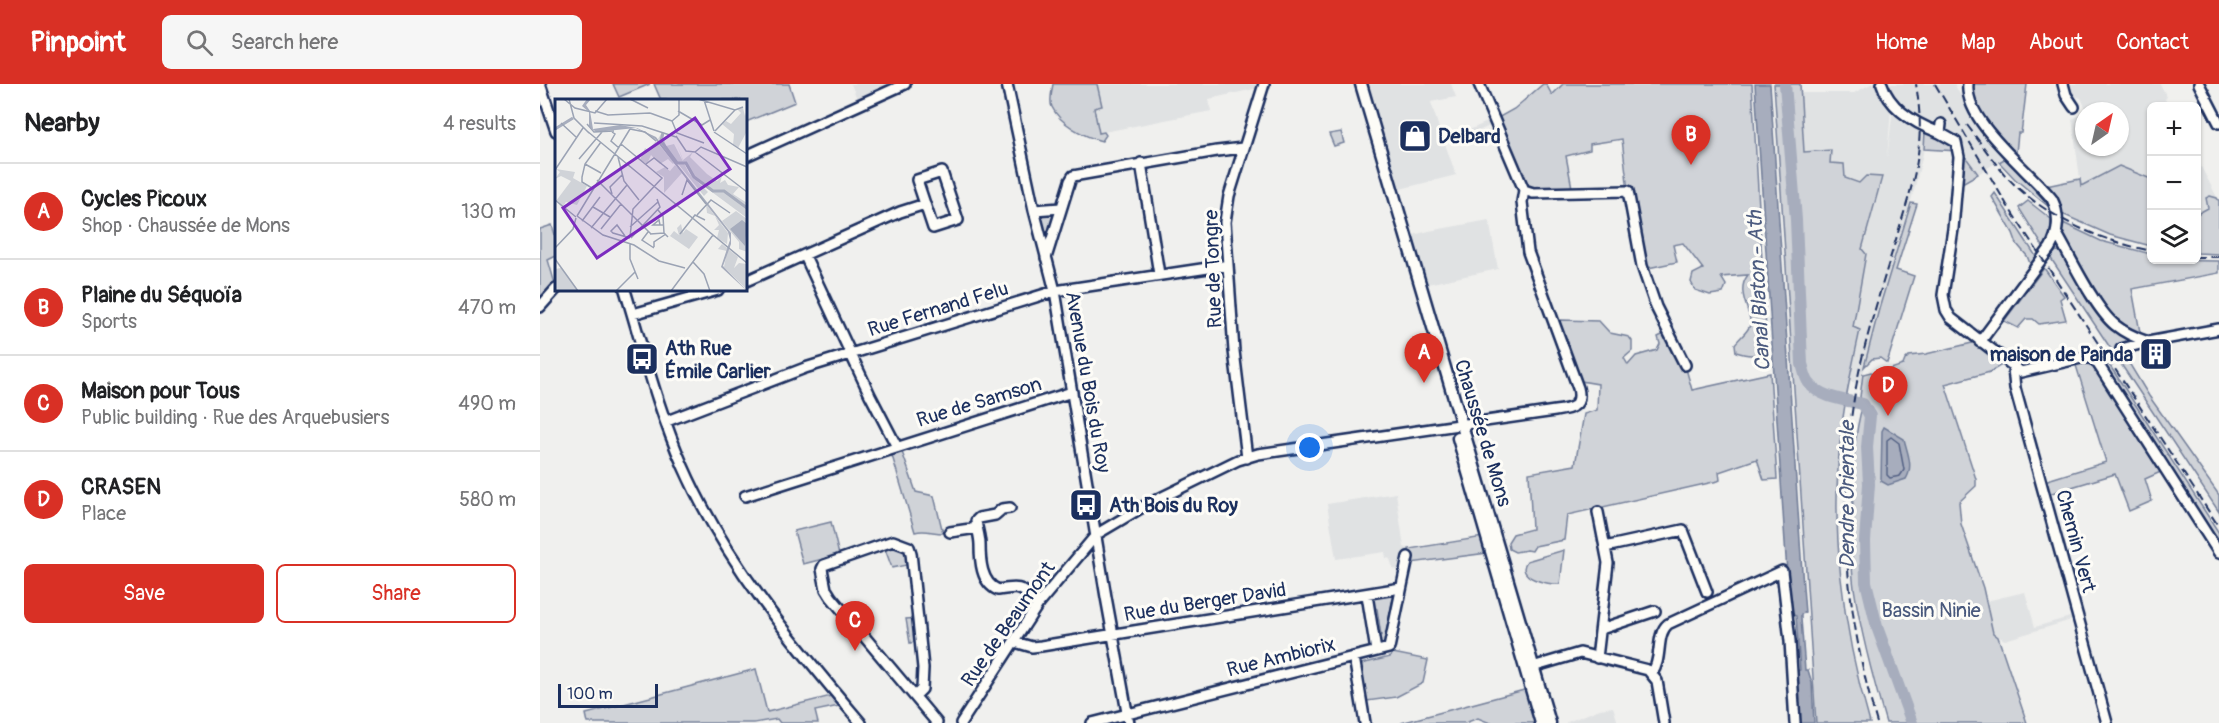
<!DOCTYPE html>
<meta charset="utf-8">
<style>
body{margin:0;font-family:Pangolin,sans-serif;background:#f6f6f6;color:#202124}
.controls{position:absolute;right:18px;top:18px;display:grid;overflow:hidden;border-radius:9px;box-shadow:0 2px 4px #0004}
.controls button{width:54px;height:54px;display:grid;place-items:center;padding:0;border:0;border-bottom:2px solid #e0e0e0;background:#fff;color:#202124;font:30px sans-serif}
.compass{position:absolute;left:1535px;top:18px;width:54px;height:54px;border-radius:50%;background:#fff;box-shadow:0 2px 4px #0004;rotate:34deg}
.scale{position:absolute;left:18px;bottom:15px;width:100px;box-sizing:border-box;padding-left:6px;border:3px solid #1b2f5e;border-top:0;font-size:16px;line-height:21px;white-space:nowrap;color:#1b2f5e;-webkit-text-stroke:4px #fdfcf7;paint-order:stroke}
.you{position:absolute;left:770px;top:364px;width:21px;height:21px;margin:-15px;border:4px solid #fff;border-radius:50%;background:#1a73e8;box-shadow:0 0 0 9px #1a73e833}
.badge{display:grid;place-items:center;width:39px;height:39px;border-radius:50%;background:#d93025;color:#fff;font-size:20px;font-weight:700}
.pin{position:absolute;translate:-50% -50px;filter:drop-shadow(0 2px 3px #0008)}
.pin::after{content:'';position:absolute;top:32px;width:21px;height:18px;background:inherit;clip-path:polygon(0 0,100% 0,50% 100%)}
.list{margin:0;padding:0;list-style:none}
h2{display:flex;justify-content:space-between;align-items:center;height:78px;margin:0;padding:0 24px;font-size:26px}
h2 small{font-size:20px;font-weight:400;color:#757577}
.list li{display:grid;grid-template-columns:39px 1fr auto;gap:18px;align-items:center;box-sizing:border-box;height:96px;padding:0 24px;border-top:2px solid #e0e0e0}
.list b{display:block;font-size:22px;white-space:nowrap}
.list p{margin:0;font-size:20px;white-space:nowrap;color:#757577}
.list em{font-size:20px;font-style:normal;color:#757577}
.actions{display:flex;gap:12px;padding:18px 24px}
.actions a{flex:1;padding:14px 0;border:2px solid #d93025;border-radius:9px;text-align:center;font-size:21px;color:#d93025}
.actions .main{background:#d93025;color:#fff}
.icon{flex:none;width:33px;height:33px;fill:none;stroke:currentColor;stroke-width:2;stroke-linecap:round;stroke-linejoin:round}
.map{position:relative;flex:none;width:1679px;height:639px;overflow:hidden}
header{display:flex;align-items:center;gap:36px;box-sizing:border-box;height:84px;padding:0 30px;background:#d93025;color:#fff}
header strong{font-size:28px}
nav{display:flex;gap:33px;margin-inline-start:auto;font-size:21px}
.search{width:420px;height:54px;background:#f6f6f6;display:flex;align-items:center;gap:15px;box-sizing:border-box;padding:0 21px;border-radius:9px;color:#757577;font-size:22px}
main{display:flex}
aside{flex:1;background:#fff}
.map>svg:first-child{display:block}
.built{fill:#e0e2e3}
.green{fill:#d0d3d8;stroke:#76819b;stroke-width:1.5}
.water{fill:#a7adbd;stroke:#6f7b97;stroke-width:1.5}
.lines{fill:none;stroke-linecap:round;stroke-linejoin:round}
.shore{stroke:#536184;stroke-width:1.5}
.river{stroke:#a7adbd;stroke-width:12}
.minor-casing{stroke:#1b2f5e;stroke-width:14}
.major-casing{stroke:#1b2f5e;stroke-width:15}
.minor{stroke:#fdfcf7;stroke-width:9}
.major{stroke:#fdfcf7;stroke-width:10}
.rail{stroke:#1b2f5e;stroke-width:2;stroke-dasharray:9 4.5;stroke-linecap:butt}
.labels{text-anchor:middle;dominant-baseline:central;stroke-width:6;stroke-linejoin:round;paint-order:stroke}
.poi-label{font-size:20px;font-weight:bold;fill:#1b2f5e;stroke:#fdfcf7;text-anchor:start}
.street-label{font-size:20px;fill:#1b2f5e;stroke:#fdfcf7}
.park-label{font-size:20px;fill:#48587c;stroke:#fdfcf7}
.water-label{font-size:21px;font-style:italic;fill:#4c5b7f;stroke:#fdfcf7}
.inset-river{fill:none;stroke:#a7adbd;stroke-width:3}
.inset-road{fill:none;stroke:#9ba3b4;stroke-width:1.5}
.view{fill:#7b2cbf;fill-opacity:0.15;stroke:#7b2cbf;stroke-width:3}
.inset-edge{fill:none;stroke:#1b2f5e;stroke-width:3}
</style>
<header>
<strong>Pinpoint</strong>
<div class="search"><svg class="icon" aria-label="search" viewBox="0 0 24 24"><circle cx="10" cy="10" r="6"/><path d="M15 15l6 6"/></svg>Search here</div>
<nav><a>Home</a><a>Map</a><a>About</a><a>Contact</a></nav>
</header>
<main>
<aside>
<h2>Nearby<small>4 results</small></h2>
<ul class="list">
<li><span class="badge">A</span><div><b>Cycles Picoux</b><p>Shop · Chaussée de Mons</p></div><em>130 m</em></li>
<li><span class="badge">B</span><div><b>Plaine du Séquoïa</b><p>Sports</p></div><em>470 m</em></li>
<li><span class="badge">C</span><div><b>Maison pour Tous</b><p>Public building · Rue des Arquebusiers</p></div><em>490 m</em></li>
<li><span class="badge">D</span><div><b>CRASEN</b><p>Place</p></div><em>580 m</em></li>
</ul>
<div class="actions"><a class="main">Save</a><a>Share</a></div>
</aside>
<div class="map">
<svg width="1679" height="639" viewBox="0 0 1679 639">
<rect width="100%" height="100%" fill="#f0f0ee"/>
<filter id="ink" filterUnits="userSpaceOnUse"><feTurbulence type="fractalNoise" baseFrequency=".0167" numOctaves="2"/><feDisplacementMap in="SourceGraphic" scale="12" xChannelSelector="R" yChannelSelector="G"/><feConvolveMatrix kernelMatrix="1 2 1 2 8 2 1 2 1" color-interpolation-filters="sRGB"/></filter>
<g filter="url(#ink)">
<path class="built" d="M311,0H352L354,5L319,20Z
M557,0H724L722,8L714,5L669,15L671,27L559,49L554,24L562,22Z
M827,0H911L916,13L891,18L901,51L927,47L954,35L956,39L930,51L904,57L916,91L856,106Z
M1331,0H1414L1437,39L1465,73L1438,90L1417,61L1349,16L1351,25L1347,75L1353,24L1370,41L1385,48L1384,65L1375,103L1339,225L1321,299L1309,298L1320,247L1313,243L1322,165L1343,93L1326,92L1320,99L1305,94L1303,88L1290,79L1264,68L1261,9H1314Z
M1523,0H1620L1627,13L1625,15L1629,22H1612L1611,152L1541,102L1532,35L1544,29V63H1580V27H1547L1541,14L1529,10Z
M1656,73L1679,117L1657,161Z
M949,136L958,185L883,201L869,152L889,147Z
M856,409L864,463L869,465L870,473L861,490L853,484L850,475L846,474L845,468L796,475L787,420Z
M1485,508L1495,543L1537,531L1538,534L1465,556L1455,551L1452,546L1446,517Z
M1073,623L1078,639H1025L1060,625Z"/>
<path class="green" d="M73,0H110L79,13Z
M114,0H249L255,18L206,38V16H121Z
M513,0H557L562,22L554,24L559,49L564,48L566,51L562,57C545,53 520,40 512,23C509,17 512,7 513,0Z
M1003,0H1006L1012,11L1023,0H1212L1227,264C1216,273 1209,272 1196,268L1195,260C1199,254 1208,248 1210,241C1213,229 1194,208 1208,191L1181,193L1186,201L1183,209L1170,211L1155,206L1151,198L1153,190L1163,185L1143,159L1133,161L1137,178L1103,185L1088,107L1082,55L1050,60V66L1026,72L1033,109L989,108L954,36L974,25Z
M1234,0H1260L1264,68L1291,66L1290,79L1304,80L1305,94L1319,99L1326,92L1342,93L1322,165L1326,170L1313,243L1320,246C1313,278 1306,309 1302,341C1289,440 1302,544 1330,639H1276Z
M1428,0H1487L1482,42L1481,49H1478L1476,69L1473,66L1470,70L1439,35Z
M801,48L804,59L794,62L789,50Z
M1385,48L1417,61L1438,90L1424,98L1418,97L1419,67L1384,65Z
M1466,74L1504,116L1509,123L1475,95L1459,78Z
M1579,82L1611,95V162L1570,151L1522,130L1516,115L1506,102L1540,95L1541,102Z
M1455,109L1497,174L1491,182L1487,172L1477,160L1473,149L1452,113Z
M1670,112L1677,114L1679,117V170L1657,169V130L1668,124L1666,114Z
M1488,117L1511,135L1510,154L1504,164L1479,124Z
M1371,119L1377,120L1356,186L1374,192L1347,279L1340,274L1332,275L1324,283L1339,225Z
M521,124L506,174L494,126Z
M1521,138L1561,157L1611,170L1612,176L1679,177V189L1592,205L1600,248L1580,239L1570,229L1520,149Z
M12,141L16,154V172L8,176L16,203L0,223V145Z
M1516,167L1522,168C1542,203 1559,245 1598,260L1581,266L1609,312L1679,411V428L1510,173Z
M1504,184L1524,212L1520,215L1526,236L1499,240L1493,235H1486L1478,244L1464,237Z
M1021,236L1059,237L1070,249L1089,253L1092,257V267L1084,274L1088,281L1096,272L1117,266L1120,260L1118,253L1126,249L1145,281L1152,306L1230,289L1237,395L1224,396L1217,375L1179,388L1180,396L1178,397L1027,431L1024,456L995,462L992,467L987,466L975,468L969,465L968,458L973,450L992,445L989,389L1035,381L1044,330L1057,326L1058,300L1035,296L1017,238Z
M1436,254L1465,279L1450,288L1405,300L1436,395V402L1419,418L1421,440L1443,504L1453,549L1458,553L1487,639H1346C1333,595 1321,550 1314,504C1310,474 1312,442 1313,412C1313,381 1314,350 1323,320L1320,313L1323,290L1331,288L1336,290L1363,281L1365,276L1369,272L1386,270L1432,259Z
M1559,265L1679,449V469L1625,386L1605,395L1612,417L1589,427L1575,390L1505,411L1501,398L1566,378L1534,275L1558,278L1557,268Z
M360,362L376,408L394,412L403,449C393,449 385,445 375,448L350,365Z
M291,438L299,471L263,480L254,447Z
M943,453L947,469L871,479L869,465Z
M356,462L365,465L371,480L352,484L345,465Z
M1024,466L1020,500C1008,501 974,494 987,477Z
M850,509L856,512V517L852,518L847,546L850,545L846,558L843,561L838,558L836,550L841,551L837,525L831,521V518L836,511Z
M378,534L380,557L370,559L366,535Z
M853,569L888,576L883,599L856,613L827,617L821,580L850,573Z
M216,585L227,628L291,612L299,622L275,627L278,639H240L237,635L214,639H48L46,630Z
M988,605L998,639H950L938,634L925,639H861Z"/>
<path class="water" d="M1215,0H1230L1263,503L1265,529L1261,530V535L1265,586H1268L1272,599L1274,639H1259L1256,587L1260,586L1256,532L1251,530L1247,489Z
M1344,343L1364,355C1367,368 1374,382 1366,395L1348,401L1341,397L1342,347Z"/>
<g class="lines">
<path class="shore" d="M1351,353L1359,359L1364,386L1360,392L1350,394L1347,391V356Z"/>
<path class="river" d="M1245,0L1256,136L1262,280C1264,286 1265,294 1269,299C1280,314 1306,316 1323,320L1330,332L1327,363L1329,400L1325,457L1326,498L1337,543L1372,639"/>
<defs>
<path id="minor" d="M0,0L16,47
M467,0L494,126L515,207L566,513L589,639
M1342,0C1350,26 1376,40 1400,49
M1428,0C1424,38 1489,86 1512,115C1520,131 1519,149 1510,164L1440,258
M1523,0L1526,11L1534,23
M1659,0L1679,39
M1401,40L1400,49L1416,58L1419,73L1413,145L1403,211L1406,226L1411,234L1481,288L1541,274H1550L1556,277L1679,469
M206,72L365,0
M601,79L619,190
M402,88L418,136L393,144L377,96Z
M984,106L993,109L1088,107L1102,182L1116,223L1145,281
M494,126L521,124
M1517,150C1531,174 1555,225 1575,241C1585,249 1596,254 1608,258
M265,172L330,311L357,363
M506,174L530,97L533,92L677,67L703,64
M206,197L360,128L385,120
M85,206C103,265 118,326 143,382C185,478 254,560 321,639
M0,223L16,205
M93,230L178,206
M1581,265L1608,258L1679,245
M1473,284L1475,304L1567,639
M127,337L265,284L515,207L688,181
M707,374L694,267L685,138L689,112L724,0
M205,412L532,308
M470,424L462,425L455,431L439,434L436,437C437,445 440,453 440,461C440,476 441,499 458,506C483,502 480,504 499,519
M410,448L437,444
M1065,463L1143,446L1167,508
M827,511L836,567
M1061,545L1115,527
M475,558L492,563L501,562L861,504
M814,573L825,639
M1057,574L1068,479L1058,428
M989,584L1040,569L1108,586L1117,597L1124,639
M1112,589C1123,575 1115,551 1128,540L1242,487L1250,557L1255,639
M375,612L382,605L383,584L371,469L369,463L353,457L284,481L282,485L286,505L291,513L397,639
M421,639L499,519L557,450L606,421L698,376L718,370L1015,327C1030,325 1043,323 1038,304L988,168L982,118L984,106L939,0
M552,639L849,564L868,473"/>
<path id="major" d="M821,0L1010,639
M918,354L1001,639"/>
</defs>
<use href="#minor" class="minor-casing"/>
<use href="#major" class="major-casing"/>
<use href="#minor" class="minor"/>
<use href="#major" class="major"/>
<path class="rail" d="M1395,0L1467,121L1679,443
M1427,41C1440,58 1452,76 1466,92C1504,133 1558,156 1612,167
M1656,173H1679
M1337,639C1302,520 1294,391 1323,270C1333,230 1345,191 1357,152C1366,121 1377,91 1379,59C1381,39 1379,20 1376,0"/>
</g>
</g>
<defs>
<symbol id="shop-square" viewBox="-11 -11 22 22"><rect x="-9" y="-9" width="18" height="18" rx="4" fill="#1b2f5e" stroke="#fdfcf7"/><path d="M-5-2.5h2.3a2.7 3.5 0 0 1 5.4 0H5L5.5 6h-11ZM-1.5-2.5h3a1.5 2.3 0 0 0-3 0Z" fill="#fff"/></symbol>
<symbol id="building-square" viewBox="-11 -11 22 22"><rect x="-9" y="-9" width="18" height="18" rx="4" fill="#1b2f5e" stroke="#fdfcf7"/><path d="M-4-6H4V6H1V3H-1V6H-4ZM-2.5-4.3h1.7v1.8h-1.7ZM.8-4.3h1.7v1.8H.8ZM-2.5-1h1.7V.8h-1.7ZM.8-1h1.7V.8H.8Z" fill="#fff"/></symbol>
<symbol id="bus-square" viewBox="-11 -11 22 22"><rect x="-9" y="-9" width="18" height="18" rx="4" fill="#1b2f5e" stroke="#fdfcf7"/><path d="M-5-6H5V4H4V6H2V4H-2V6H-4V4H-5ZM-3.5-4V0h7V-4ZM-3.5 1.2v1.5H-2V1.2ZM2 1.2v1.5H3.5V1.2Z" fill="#fff"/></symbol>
</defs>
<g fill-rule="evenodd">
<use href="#shop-square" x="856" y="33" width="38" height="38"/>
<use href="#building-square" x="1597" y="251" width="38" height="38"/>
<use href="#bus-square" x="83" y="256" width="38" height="38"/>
<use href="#bus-square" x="527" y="402" width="38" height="38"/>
</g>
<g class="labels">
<g class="poi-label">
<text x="898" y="52">Delbard</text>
<text x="125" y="264">Ath Rue<tspan x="125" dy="23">Émile Carlier</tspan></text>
<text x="1593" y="270" text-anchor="end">maison de Painda</text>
<text x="569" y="421">Ath Bois du Roy</text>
</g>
<g class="street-label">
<text transform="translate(673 185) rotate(-92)">Rue de Tongre</text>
<text transform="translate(398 225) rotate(-17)">Rue Fernand Felu</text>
<text transform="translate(548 298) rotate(80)">Avenue du Bois du Roy</text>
<text transform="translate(439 318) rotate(-17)">Rue de Samson</text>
<text transform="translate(943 349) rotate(73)">Chaussée de Mons</text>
<text transform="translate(1536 457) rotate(75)">Chemin Vert</text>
<text transform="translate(665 518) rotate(-9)">Rue du Berger David</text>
<text transform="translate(468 540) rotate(-55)">Rue de Beaumont</text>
<text transform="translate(741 573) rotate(-14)">Rue Ambiorix</text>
</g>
<g class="park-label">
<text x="1391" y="526">Bassin Ninie</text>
</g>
<g class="water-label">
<text transform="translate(1219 207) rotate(-93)">Canal Blaton - Ath</text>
<text transform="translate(1307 411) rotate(-90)">Dendre Orientale</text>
</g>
</g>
<g transform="translate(15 15)">
<rect width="192" height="192" fill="#f0f0ee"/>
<path d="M188,9L190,17L192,10V32L183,49L178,46L179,35L167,25L171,22L176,25L186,14L182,10ZM107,33L111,47L119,45L134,74L153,93L149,97L103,40ZM101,42L119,64L118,65L113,60L105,65L96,56L92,65L85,61L90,49L93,51ZM122,45L128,61L138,53L135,58L152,75L162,82L167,77L165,84L170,81L173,86L184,88L178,95L192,104V119L138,79L128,62ZM120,66L127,74L109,94V78L101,73L110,68L115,72ZM1,70L20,73L18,79L32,87L22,106L11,103L7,109L1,102L16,82L6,77L0,80L5,73ZM151,105L173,134L172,145L162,139L164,131H159L164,126L160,117L152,114ZM181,112L192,120V153L184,150V143L167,122ZM126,125L128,134L131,130L143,138L134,150L115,137L119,132L124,136L122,129ZM167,145L183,158L179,169L184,164L192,165V191L169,168L172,152L163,150ZM6,169L23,192H0V170Z" fill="#d0d3d8"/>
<path d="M32,0H36L31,6L35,12L38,30L65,26L82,29L101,38L176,134V145L168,167L192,192L166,168L175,141L173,133L100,40L81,29L41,33L34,27V13L27,7ZM187,121L192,125L190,147L175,130Z" fill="#a7adbd"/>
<path class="inset-river" d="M0,30L18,19M108,34L106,42L122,64H131L139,78L158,92H169L192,109"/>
<path class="inset-road" d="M9,0L20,9L40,14L52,0M14,0L19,19L34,34M75,0L93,9M143,0L180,11L188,8M149,1L159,32M40,12L53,16L95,14M123,12L147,26L155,21M95,14L117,22M117,22L122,34L149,44M117,22L124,16V0M6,24L21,38M39,24L87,27L121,38M32,25L39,33L59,32M75,30L90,33L101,42M32,32L192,164M160,32L180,11M57,33L60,35L56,42L64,49M159,33L192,55M121,37L131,52L140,53L146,48L192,68M66,45L107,79L78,110L75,138M140,53L192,93M63,58L69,82L84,101M24,60L47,33M30,65L46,74M91,65L99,59L113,70M0,71L28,29M42,81L96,135M37,89L27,83V78L30,65L46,43M57,95L55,88L67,76M127,96L132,81L151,105M0,101L21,118M38,108L55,118M103,111L108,117L109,134M142,116L156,101L175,114M22,117L48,136L79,146L104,162L130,169M22,117L75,30M27,122L45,98M105,126L104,121L98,126H108M75,128L103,103M36,129L72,86M46,130L66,105M93,133L87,141L99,149M95,135L109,134L113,138M125,135L140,116L150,121M70,137L62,126L56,132L58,134L75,139M76,139L105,108L102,100M75,144V160L83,180M99,148V143L111,135M0,149L18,130L21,119M0,160L23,192M138,163L149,175L155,192M61,192L80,173M116,192L158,136"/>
<path class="view" d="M140,19L175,70L42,159L8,109Z"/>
<rect width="192" height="192" class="inset-edge"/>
</g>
</svg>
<div class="controls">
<button>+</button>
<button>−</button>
<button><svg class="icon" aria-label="layers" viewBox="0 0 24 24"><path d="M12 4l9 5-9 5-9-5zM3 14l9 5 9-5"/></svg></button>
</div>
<svg class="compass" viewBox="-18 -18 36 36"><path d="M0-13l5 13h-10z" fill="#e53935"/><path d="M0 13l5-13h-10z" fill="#757577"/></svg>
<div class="scale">100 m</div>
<div class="you"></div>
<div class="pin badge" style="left:884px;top:299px">A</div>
<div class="pin badge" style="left:1151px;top:81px">B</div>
<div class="pin badge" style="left:315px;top:567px">C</div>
<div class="pin badge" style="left:1348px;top:332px">D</div>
</div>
</main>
